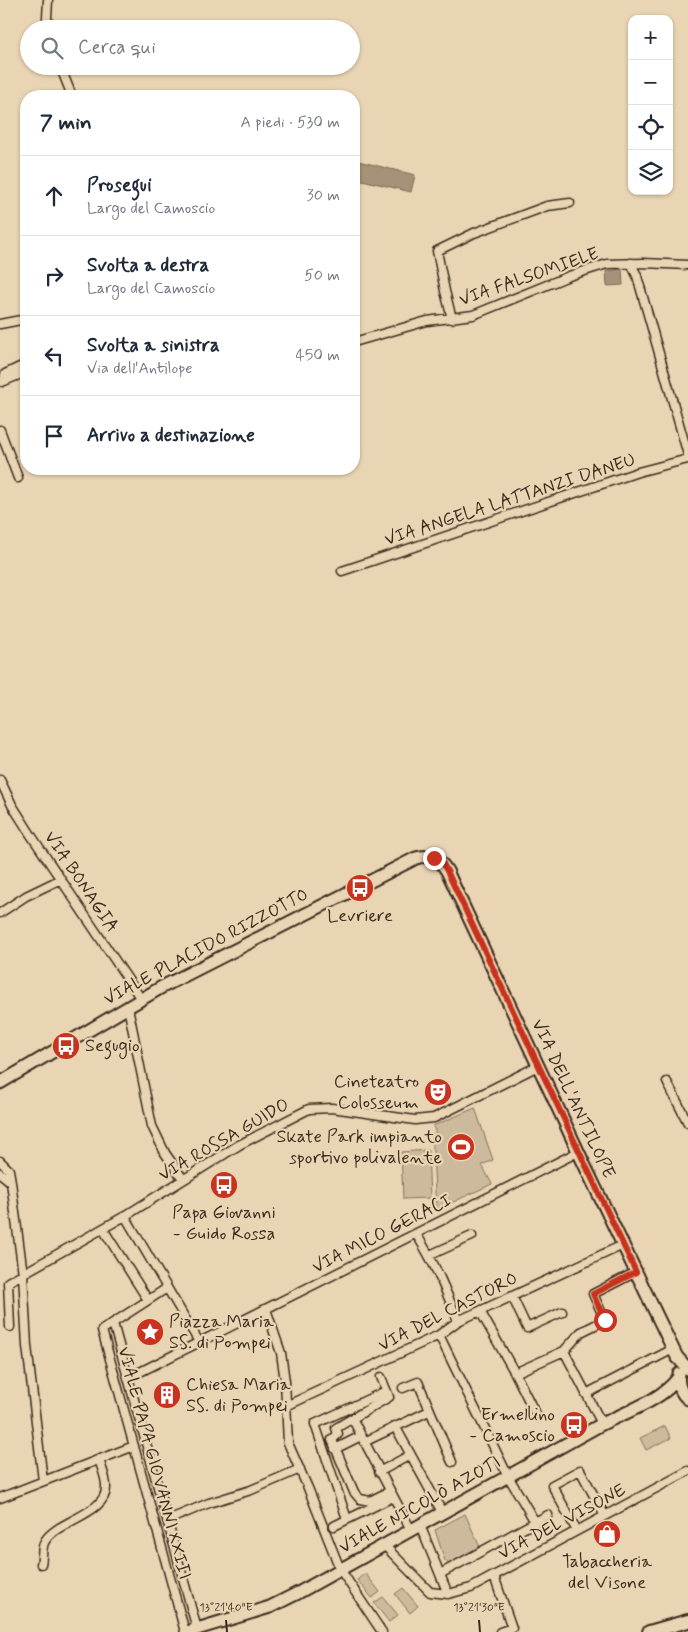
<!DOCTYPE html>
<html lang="it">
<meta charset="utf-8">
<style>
body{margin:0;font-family:Mynerve,sans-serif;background:#f2f2f3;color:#1f2937}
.controls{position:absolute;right:15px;top:15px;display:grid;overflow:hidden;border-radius:10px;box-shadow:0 1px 4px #0004}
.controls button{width:45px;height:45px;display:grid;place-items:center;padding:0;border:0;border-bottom:1px solid #e0e1e3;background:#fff;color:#1f2937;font:25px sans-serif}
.stop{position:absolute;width:15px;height:15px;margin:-11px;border:4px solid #c8321e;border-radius:50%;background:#fff}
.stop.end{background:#c8321e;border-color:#fff;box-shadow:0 1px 5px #0008}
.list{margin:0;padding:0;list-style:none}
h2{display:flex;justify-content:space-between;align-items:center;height:65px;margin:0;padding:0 20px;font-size:21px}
h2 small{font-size:16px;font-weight:400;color:#747a83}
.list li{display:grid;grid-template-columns:32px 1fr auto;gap:15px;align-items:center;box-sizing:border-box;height:80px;padding:0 20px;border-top:1px solid #e0e1e3}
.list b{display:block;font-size:19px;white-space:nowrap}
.list p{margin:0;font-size:16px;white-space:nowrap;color:#747a83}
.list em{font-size:16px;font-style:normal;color:#747a83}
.icon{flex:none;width:28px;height:28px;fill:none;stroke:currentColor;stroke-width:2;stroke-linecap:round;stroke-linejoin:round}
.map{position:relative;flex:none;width:688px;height:1632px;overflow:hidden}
.search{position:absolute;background:#fff;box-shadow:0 1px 4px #0004;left:20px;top:20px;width:340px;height:55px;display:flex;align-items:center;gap:12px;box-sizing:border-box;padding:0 18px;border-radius:28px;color:#747a83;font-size:19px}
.panel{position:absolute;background:#fff;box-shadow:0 1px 4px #0004;left:20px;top:90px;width:340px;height:385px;border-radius:20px}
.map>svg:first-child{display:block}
.green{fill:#cdb99b;stroke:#84725c}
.water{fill:#a59278;stroke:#7b6854}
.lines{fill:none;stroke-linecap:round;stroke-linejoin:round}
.street-casing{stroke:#3b2a1e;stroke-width:11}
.secondary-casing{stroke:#3b2a1e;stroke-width:15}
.primary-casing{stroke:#3b2a1e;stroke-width:16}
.street{stroke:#e9d5b3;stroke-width:8}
.secondary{stroke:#e9d5b3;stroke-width:11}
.primary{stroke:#e9d5b3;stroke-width:12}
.route{stroke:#c8321e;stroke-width:6}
.ticks{fill:none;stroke:#3b2a1e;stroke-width:2}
.labels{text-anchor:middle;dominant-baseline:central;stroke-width:4.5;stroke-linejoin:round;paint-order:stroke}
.street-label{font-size:18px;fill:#3b2a1e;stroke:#e9d5b3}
.poi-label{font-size:18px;fill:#3b2a1e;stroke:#e9d5b3}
.ticks-label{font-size:12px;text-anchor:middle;fill:#3b2a1e;stroke:#e9d5b3;stroke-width:4.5;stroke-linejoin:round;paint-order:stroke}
</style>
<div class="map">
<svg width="688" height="1632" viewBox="0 0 688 1632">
<rect width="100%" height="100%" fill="#e9d5b3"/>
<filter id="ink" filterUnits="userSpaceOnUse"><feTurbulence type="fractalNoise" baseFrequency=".02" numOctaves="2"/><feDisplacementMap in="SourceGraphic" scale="10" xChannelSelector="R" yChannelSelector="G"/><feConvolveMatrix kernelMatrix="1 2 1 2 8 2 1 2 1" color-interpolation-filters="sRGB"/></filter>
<g filter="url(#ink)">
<path class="green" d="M475,1108L493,1160L482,1165L492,1184L436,1210L432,1134H436L433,1126Z
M428,1150L430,1198L403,1199L401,1152Z
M665,1426L671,1438L646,1450L640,1438Z
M465,1514L480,1547L449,1564L445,1561L435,1530Z
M365,1573L380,1592L372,1598L357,1580Z
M403,1588L418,1606L410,1613L395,1594Z
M383,1597L398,1615L389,1622L374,1603Z"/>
<path class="water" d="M354,160L415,175L411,192L354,178Z
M622,269L623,285L607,286L606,271Z"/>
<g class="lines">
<defs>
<path id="street" d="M48,0L47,18L49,29
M60,66L72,96
M631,263L637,276L688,455
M452,319L445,291L437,251L474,233L547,206L570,203
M0,324L26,319
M354,342L427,321L473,315L569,276L607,264L643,263L688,265
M4,381L5,374L26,364
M2,382L26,372
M0,430L18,478
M342,571L638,472L688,459
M0,780L12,805L31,835L141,999
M0,913L26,896L61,879
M128,1007L152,1126L165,1153L183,1179
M667,1082L688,1123
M0,1161L9,1170L11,1182
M0,1173L11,1182L23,1274L27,1346L43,1481
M125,1216L199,1342
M103,1229L148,1300
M416,1234C434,1261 446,1291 458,1321
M430,1255L472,1236
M167,1288L102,1330L185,1632
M512,1296L527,1328L562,1312
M266,1309L281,1353L285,1381L288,1443L308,1488L340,1569L382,1632
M480,1311L515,1373L564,1351L581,1332L605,1320L593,1294L636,1272
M113,1323L197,1629
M10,1327L8,1282L125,1216L239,1145L309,1109L332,1108L415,1120L434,1118L538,1066
M439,1335L508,1476L535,1522
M564,1351L602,1424
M515,1373L537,1417
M381,1377L389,1397L336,1428L338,1434L332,1440L354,1492L360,1499L370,1501L390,1491
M128,1378L578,1152
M403,1388L418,1382L452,1462
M586,1394L673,1349
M286,1406L439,1335L458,1321L480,1311L623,1245
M353,1420L411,1530
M395,1426L442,1512
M364,1442L429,1411
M335,1449L361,1436
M379,1472L410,1455
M0,1498L134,1446
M347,1519L315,1424L386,1391
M168,1520L209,1503L251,1490L300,1469
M420,1525L448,1594
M334,1526L393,1497
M577,1531L552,1485L580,1470L605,1516
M384,1545L430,1592L448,1594L471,1588L688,1471
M41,1564C43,1557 41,1547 45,1541C57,1520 108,1514 106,1486C106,1477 101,1467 99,1459
M440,1574L548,1515
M494,1576L512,1628L500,1632"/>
<path id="secondary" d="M0,1083L162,987L416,858C430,854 439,858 447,871L585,1166L673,1349L677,1357L688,1369
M679,1374C677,1383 681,1394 688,1399
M187,1632L270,1607L298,1593L602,1424C626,1412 662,1400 678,1378"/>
<path id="primary" d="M649,1632L688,1621"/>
</defs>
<use href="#street" class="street-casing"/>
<use href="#secondary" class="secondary-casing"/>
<use href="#primary" class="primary-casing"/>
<use href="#street" class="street"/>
<use href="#secondary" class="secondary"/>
<use href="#primary" class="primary"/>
</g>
</g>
<g class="lines" filter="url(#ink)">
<path class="route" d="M434,858L442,862L447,871L636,1272L593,1294L605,1320"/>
</g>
<path class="ticks" d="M226,1620L227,1632M479,1620L480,1632"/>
<defs>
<symbol id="bus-disc" viewBox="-11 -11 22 22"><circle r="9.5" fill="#c8321e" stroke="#e9d5b3"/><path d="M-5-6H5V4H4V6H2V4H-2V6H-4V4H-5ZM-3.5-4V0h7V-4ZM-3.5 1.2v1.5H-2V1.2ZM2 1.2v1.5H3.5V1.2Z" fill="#fff"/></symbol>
<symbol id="theatre-disc" viewBox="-11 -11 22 22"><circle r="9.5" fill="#c8321e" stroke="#e9d5b3"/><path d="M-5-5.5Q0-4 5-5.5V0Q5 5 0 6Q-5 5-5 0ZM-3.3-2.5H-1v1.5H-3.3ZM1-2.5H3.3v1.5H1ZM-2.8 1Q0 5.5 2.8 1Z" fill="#fff"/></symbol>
<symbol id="stadium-disc" viewBox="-11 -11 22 22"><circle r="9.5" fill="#c8321e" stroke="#e9d5b3"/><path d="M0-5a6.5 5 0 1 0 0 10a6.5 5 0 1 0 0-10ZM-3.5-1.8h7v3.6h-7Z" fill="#fff"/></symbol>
<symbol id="sight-disc" viewBox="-11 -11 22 22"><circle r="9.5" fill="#c8321e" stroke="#e9d5b3"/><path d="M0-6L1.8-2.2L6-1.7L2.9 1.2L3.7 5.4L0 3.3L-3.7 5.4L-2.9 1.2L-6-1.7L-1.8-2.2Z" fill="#fff"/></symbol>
<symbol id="building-disc" viewBox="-11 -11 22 22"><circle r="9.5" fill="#c8321e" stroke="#e9d5b3"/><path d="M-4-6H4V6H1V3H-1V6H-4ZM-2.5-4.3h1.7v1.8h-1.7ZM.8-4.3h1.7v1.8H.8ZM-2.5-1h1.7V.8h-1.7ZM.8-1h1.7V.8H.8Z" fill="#fff"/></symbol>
<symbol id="shop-disc" viewBox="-11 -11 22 22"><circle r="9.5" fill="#c8321e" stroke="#e9d5b3"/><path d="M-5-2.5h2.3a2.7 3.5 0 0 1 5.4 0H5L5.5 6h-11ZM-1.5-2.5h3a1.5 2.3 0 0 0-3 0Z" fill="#fff"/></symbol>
</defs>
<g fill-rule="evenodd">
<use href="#bus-disc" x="344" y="872" width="32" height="32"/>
<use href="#bus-disc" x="50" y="1030" width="32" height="32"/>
<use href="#theatre-disc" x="422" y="1076" width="32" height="32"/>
<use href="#stadium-disc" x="445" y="1131" width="32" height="32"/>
<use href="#bus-disc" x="208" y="1169" width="32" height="32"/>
<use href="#sight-disc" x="134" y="1316" width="32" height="32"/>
<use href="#building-disc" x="151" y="1379" width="32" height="32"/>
<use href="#bus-disc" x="558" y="1409" width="32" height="32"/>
<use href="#shop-disc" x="591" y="1518" width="32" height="32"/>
</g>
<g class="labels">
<g class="street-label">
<text transform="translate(529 277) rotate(-19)">VIA FALSOMIELE</text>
<text transform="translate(510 500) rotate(-18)">VIA ANGELA LATTANZI DANEU</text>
<text transform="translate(81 882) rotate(56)">VIA BONAGIA</text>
<text transform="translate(206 947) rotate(-28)">VIALE PLACIDO RIZZOTTO</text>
<text transform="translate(573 1099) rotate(65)">VIA DELL'ANTILOPE</text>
<text transform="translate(224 1140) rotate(-30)">VIA ROSSA GUIDO</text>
<text transform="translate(382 1234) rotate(-27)">VIA MICO GERACI</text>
<text transform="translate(448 1312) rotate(-27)">VIA DEL CASTORO</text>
<text transform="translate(154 1463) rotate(75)">VIALE PAPA GIOVANNI XXIII</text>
<text transform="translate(420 1505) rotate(-29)">VIALE NICOLÒ AZOTI</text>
<text transform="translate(562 1522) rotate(-28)">VIA DEL VISONE</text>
</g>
<g class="poi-label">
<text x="360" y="916">Levriere</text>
<text x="85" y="1046" text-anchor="start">Segugio</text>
<text x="419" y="1082" text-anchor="end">Cineteatro<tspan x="419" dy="21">Colosseum</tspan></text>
<text x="442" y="1137" text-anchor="end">Skate Park impianto<tspan x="442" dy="21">sportivo polivalente</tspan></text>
<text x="224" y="1213">Papa Giovanni<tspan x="224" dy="21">- Guido Rossa</tspan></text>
<text x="169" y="1322" text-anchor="start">Piazza Maria<tspan x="169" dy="21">SS. di Pompei</tspan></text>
<text x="186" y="1385" text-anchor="start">Chiesa Maria<tspan x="186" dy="21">SS. di Pompei</tspan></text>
<text x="555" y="1415" text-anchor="end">Ermellino<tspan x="555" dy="21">- Camoscio</tspan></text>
<text x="607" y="1562">Tabaccheria<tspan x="607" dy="21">del Visone</tspan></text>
</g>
</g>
<g class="ticks-label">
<text x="226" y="1611">13°21'40"E</text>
<text x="479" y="1611">13°21'30"E</text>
</g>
</svg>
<div class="controls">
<button>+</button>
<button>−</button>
<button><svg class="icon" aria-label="locate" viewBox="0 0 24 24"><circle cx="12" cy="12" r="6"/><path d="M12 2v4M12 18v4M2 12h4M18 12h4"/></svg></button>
<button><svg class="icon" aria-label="layers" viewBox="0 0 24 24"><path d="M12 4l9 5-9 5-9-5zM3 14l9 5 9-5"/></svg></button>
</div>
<div class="stop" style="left:605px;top:1320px"></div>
<div class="stop end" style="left:434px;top:858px"></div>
<div class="search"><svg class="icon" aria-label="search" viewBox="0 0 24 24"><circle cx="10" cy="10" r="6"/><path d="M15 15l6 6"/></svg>Cerca qui</div>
<section class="panel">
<h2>7 min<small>A piedi · 530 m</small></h2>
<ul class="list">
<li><svg class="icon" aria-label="ahead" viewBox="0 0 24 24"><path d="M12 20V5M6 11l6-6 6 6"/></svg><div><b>Prosegui</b><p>Largo del Camoscio</p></div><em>30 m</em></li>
<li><svg class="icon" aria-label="right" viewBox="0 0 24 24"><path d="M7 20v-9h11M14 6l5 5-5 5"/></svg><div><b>Svolta a destra</b><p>Largo del Camoscio</p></div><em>50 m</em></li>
<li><svg class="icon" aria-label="left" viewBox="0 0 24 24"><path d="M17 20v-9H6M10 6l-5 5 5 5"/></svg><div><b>Svolta a sinistra</b><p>Via dell'Antilope</p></div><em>450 m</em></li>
<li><svg class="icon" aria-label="arrive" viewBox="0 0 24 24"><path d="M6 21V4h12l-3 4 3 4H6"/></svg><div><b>Arrivo a destinazione</b></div></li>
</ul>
</section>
</div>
